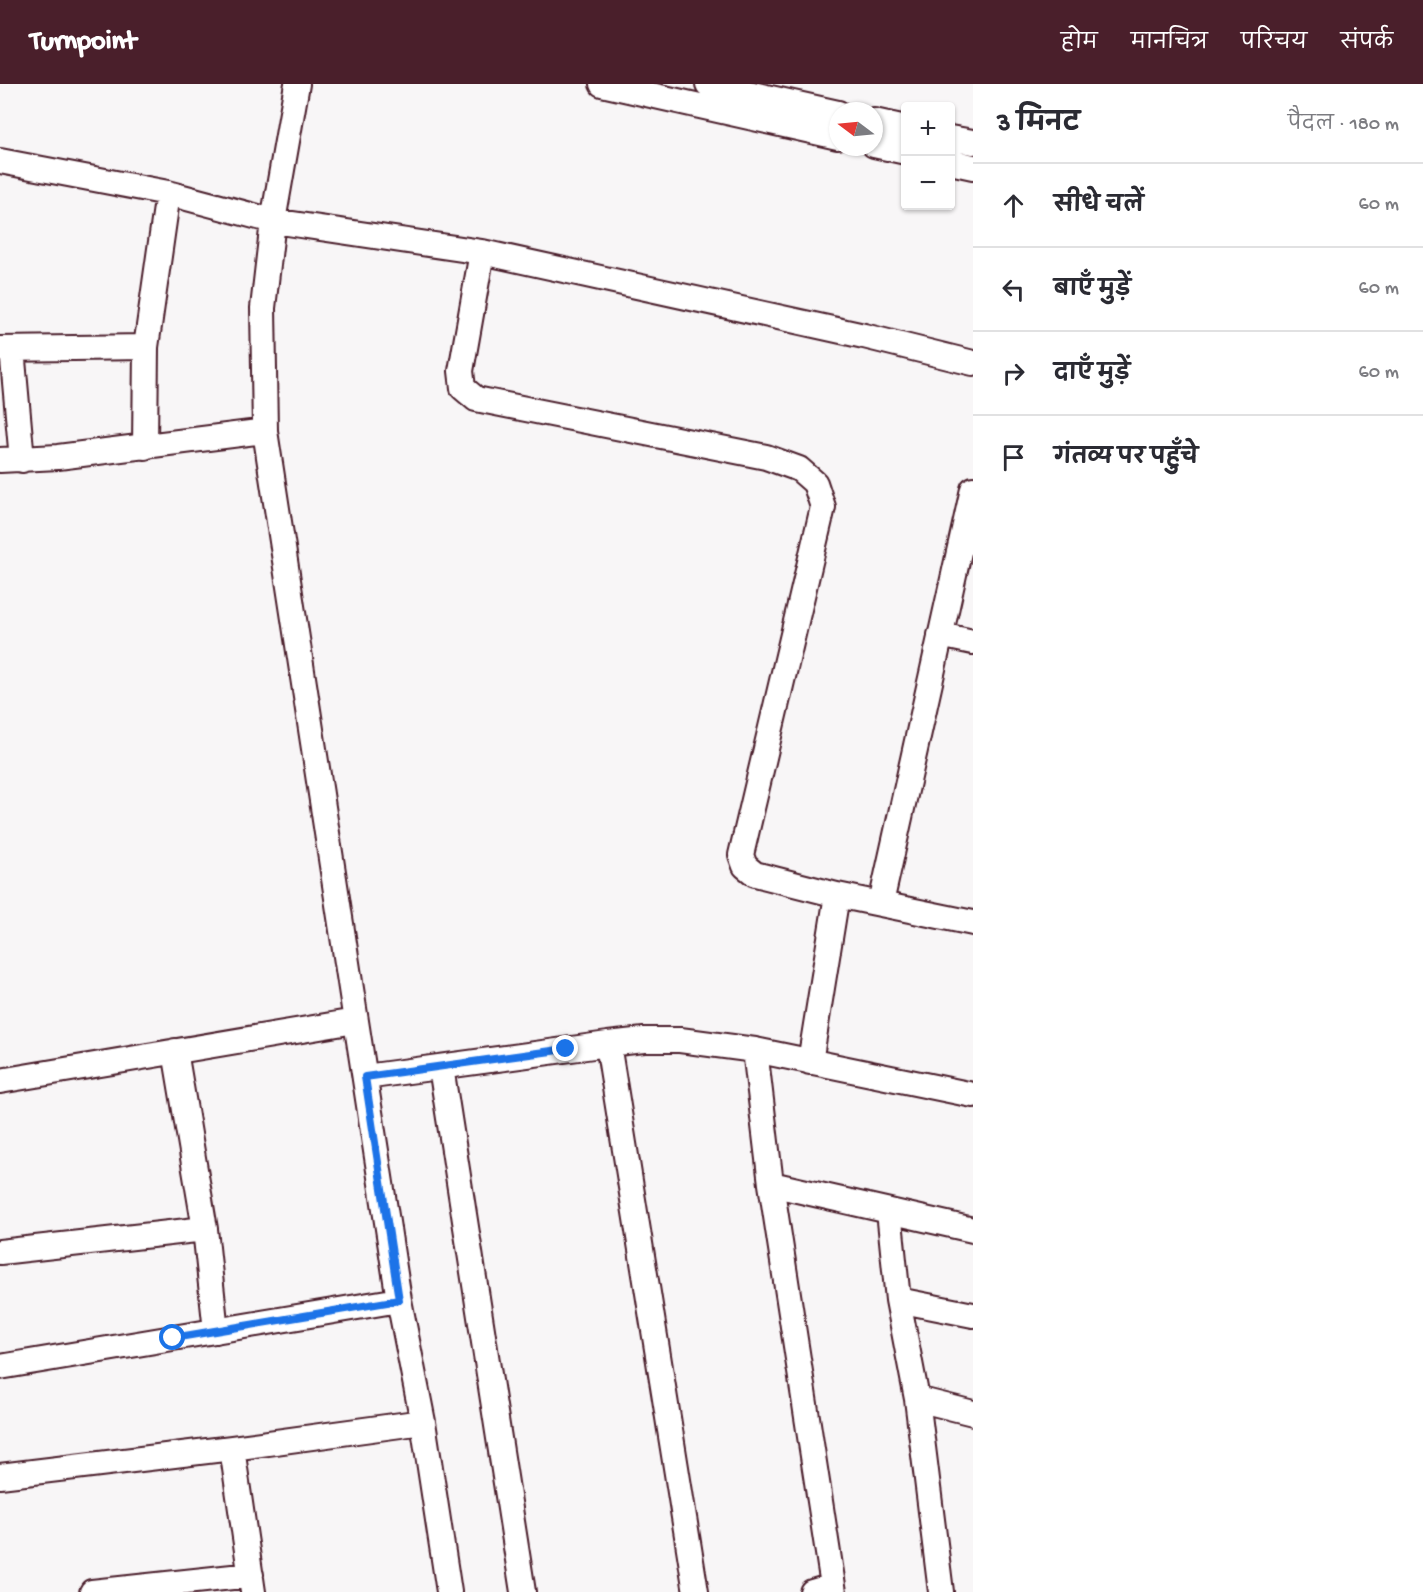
<!DOCTYPE html>
<html lang="hi">
<meta charset="utf-8">
<style>
body{margin:0;font-family:"Gochi Hand","Playpen Sans Deva",sans-serif;background:#f7f7f7;color:#2b2b33}
.controls{position:absolute;right:18px;top:18px;display:grid;overflow:hidden;border-radius:6px;box-shadow:0 2px 4px #0004}
.controls button{width:54px;height:54px;display:grid;place-items:center;padding:0;border:0;border-bottom:2px solid #e1e1e2;background:#fff;color:#2b2b33;font:30px sans-serif}
.compass{position:absolute;left:829px;top:18px;width:54px;height:54px;border-radius:50%;background:#fff;box-shadow:0 2px 4px #0004;rotate:286deg}
.stop{position:absolute;width:18px;height:18px;margin:-14px;border:4px solid #1a73e8;border-radius:50%;background:#fff}
.stop.end{background:#1a73e8;border-color:#fff;box-shadow:0 2px 6px #0008}
.list{margin:0;padding:0;list-style:none}
h2{display:flex;justify-content:space-between;align-items:center;height:78px;margin:0;padding:0 24px;font-size:26px}
h2 small{font-size:20px;font-weight:400;color:#7c7c81}
.list li{display:grid;grid-template-columns:39px 1fr auto;gap:18px;align-items:center;box-sizing:border-box;height:84px;padding:0 24px;border-top:2px solid #e1e1e2}
.list b{display:block;font-size:22px;white-space:nowrap}
.list em{font-size:20px;font-style:normal;color:#7c7c81}
.icon{flex:none;width:33px;height:33px;fill:none;stroke:currentColor;stroke-width:2;stroke-linecap:round;stroke-linejoin:round}
.map{position:relative;flex:none;width:973px;height:1508px;overflow:hidden}
header{display:flex;align-items:center;gap:36px;box-sizing:border-box;height:84px;padding:0 30px;background:#4a1f2b;color:#fff}
header strong{font-size:28px}
nav{display:flex;gap:33px;margin-inline-start:auto;font-size:21px}
main{display:flex}
aside{flex:1;background:#fff}
.map>svg:first-child{display:block}
.lines{fill:none;stroke-linecap:round;stroke-linejoin:round}
.minor-casing{stroke:#4a1f2b;stroke-width:28}
.minor{stroke:#fff;stroke-width:24}
.route{stroke:#1a73e8;stroke-width:8}
</style>
<header>
<strong>Turnpoint</strong>
<nav><a>होम</a><a>मानचित्र</a><a>परिचय</a><a>संपर्क</a></nav>
</header>
<main>
<div class="map">
<svg width="973" height="1508" viewBox="0 0 973 1508">
<rect width="100%" height="100%" fill="#f8f6f7"/>
<filter id="ink" filterUnits="userSpaceOnUse"><feTurbulence type="fractalNoise" baseFrequency=".0167" numOctaves="2"/><feDisplacementMap in="SourceGraphic" scale="12" xChannelSelector="R" yChannelSelector="G"/><feConvolveMatrix kernelMatrix="1 2 1 2 8 2 1 2 1" color-interpolation-filters="sRGB"/></filter>
<g filter="url(#ink)">
<g class="lines">
<defs>
<path id="minor" d="M297,0L273,137L263,224L265,347L399,1216L423,1338L449,1508
M602,0L838,53
M708,0L838,29
M874,37L906,44
M950,54L973,58
M874,61L906,68
M0,77L168,109L273,137L482,168L864,252L973,279
M950,78L973,83
M482,168L461,287L463,304L476,315L766,373L799,385L815,399L823,423L741,771L745,782L755,790L837,811L973,839
M0,265L146,263
M12,265L22,376
M145,363L146,263L168,109
M0,376L58,373L265,347
M940,551L973,558
M881,819L973,405
M608,960L696,1508
M755,966L771,1100L834,1508
M175,967L205,1145L216,1247
M810,978L837,811
M441,983L523,1508
M365,993L608,960L644,956H680L755,966L973,1011
M0,997L355,937
M771,1100L973,1146
M889,1127L898,1216L917,1315L941,1508
M0,1168L205,1145
M898,1216L973,1231
M0,1283L399,1216
M917,1315L973,1329
M232,1364L253,1508
M0,1392L232,1364L423,1338
M92,1508L251,1491
M812,1508L833,1502"/>
</defs>
<use href="#minor" class="minor-casing"/>
<use href="#minor" class="minor"/>
</g>
</g>
<g class="lines" filter="url(#ink)">
<path class="route" d="M173,1254L399,1216L365,993L566,965"/>
</g>
</svg>
<div class="controls">
<button>+</button>
<button>−</button>
</div>
<svg class="compass" viewBox="-18 -18 36 36"><path d="M0-13l5 13h-10z" fill="#e53935"/><path d="M0 13l5-13h-10z" fill="#7c7c81"/></svg>
<div class="stop" style="left:173px;top:1254px"></div>
<div class="stop end" style="left:566px;top:965px"></div>
</div>
<aside>
<h2>3 मिनट<small>पैदल · 180 m</small></h2>
<ul class="list">
<li><svg class="icon" aria-label="ahead" viewBox="0 0 24 24"><path d="M12 20V5M6 11l6-6 6 6"/></svg><div><b>सीधे चलें</b></div><em>60 m</em></li>
<li><svg class="icon" aria-label="left" viewBox="0 0 24 24"><path d="M17 20v-9H6M10 6l-5 5 5 5"/></svg><div><b>बाएँ मुड़ें</b></div><em>60 m</em></li>
<li><svg class="icon" aria-label="right" viewBox="0 0 24 24"><path d="M7 20v-9h11M14 6l5 5-5 5"/></svg><div><b>दाएँ मुड़ें</b></div><em>60 m</em></li>
<li><svg class="icon" aria-label="arrive" viewBox="0 0 24 24"><path d="M6 21V4h12l-3 4 3 4H6"/></svg><div><b>गंतव्य पर पहुँचे</b></div></li>
</ul>
</aside>
</main>
